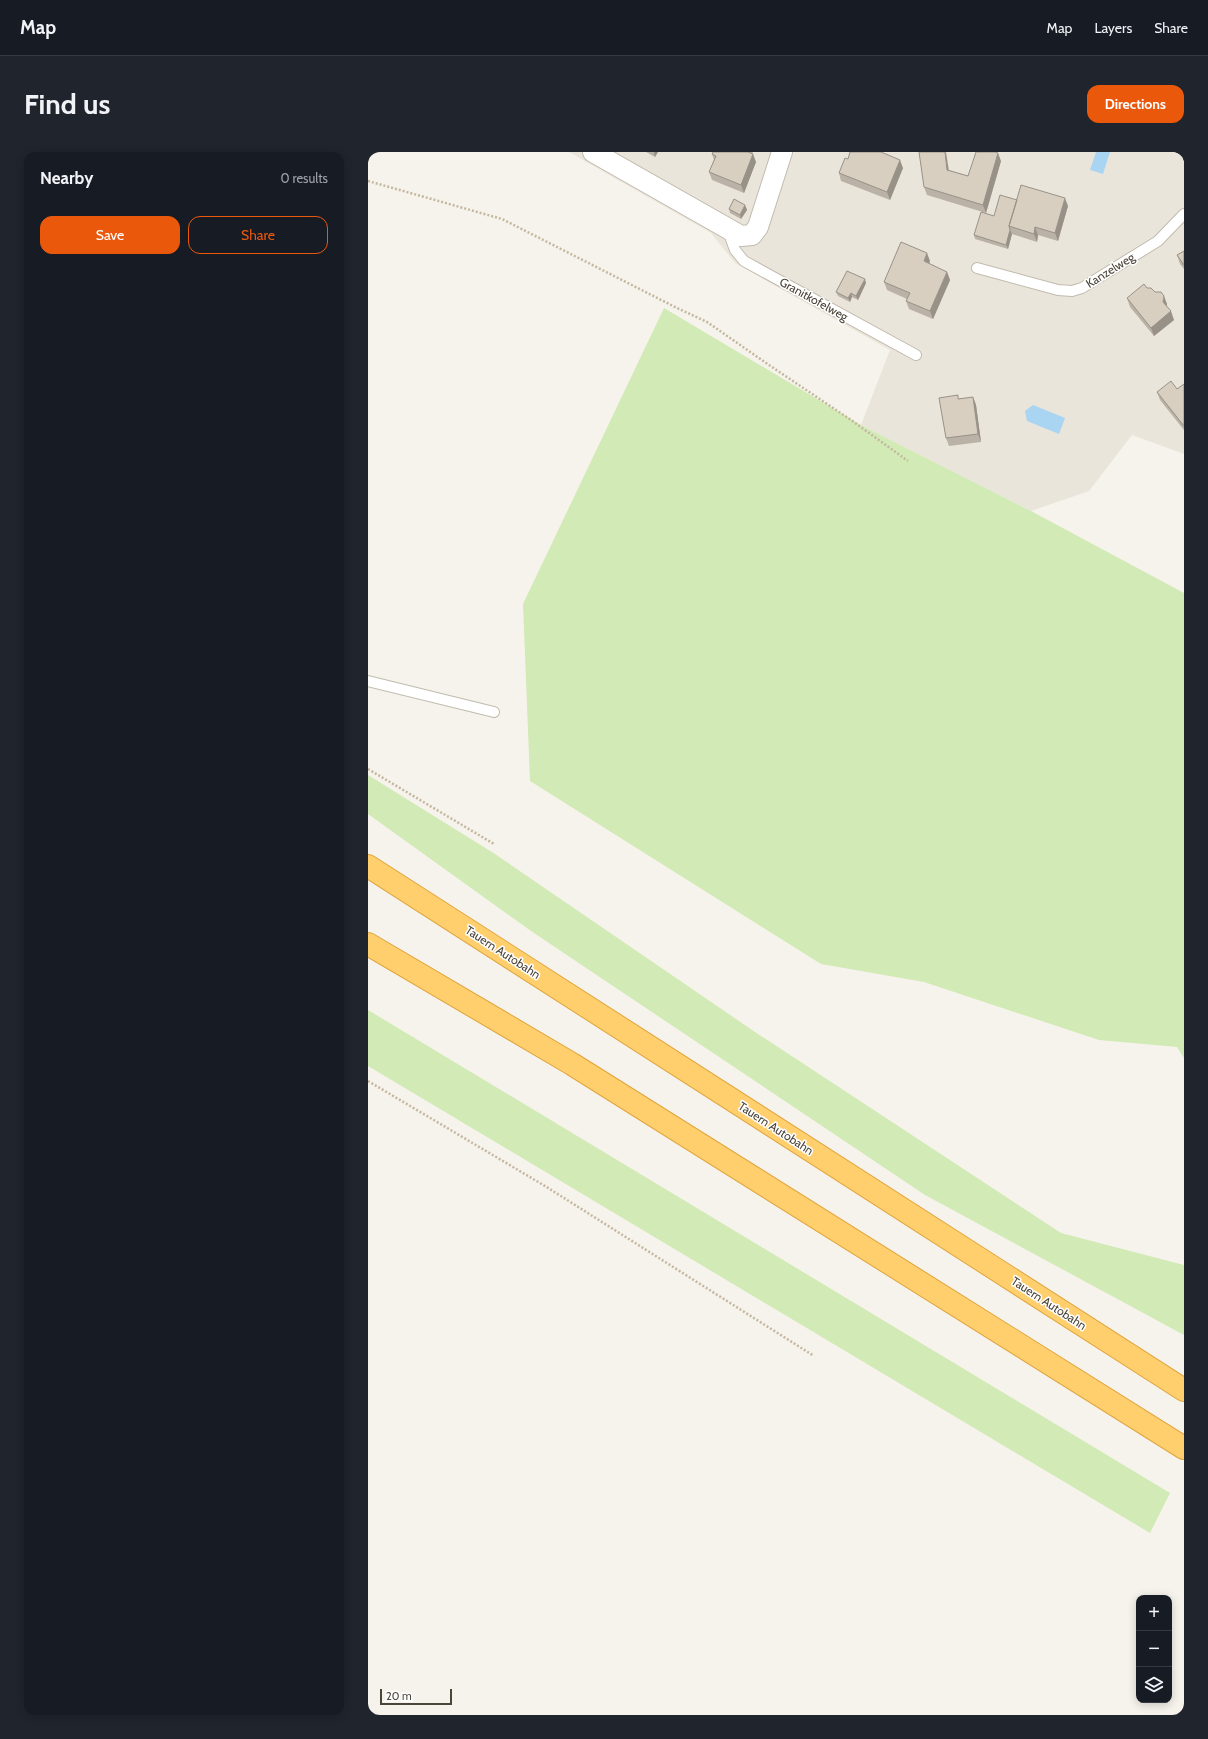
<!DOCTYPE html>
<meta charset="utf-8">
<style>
body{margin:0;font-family:Cabin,sans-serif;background:#20242c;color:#f1f3f6}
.controls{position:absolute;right:12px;bottom:12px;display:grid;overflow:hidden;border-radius:8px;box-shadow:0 2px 10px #0003}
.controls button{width:36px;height:36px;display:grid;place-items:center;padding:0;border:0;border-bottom:1px solid #363941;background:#171b24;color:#f1f3f6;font:20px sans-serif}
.scale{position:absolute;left:12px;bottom:10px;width:72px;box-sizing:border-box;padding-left:4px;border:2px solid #4b4439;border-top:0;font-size:11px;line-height:14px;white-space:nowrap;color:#4b4439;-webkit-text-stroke:3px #fff;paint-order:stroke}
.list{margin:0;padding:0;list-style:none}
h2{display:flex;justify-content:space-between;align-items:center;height:52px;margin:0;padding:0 16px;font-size:17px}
h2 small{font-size:13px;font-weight:400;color:#9ea1a6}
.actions{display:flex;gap:8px;padding:12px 16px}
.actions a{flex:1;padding:9px 0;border:1px solid #ea580c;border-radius:12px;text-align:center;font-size:14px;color:#ea580c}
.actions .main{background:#ea580c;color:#fff}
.icon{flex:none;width:22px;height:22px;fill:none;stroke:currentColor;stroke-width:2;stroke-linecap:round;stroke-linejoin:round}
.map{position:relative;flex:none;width:816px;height:1563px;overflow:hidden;border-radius:12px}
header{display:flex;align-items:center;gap:24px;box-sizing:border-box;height:56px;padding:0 20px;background:#171b24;border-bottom:1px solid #363941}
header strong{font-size:19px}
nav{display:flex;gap:22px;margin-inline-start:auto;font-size:14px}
.intro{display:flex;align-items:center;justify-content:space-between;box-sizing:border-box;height:96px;padding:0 24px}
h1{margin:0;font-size:28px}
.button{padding:10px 18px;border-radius:12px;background:#ea580c;color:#fff;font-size:14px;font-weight:700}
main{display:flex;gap:24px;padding:0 24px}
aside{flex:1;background:#171b24;border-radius:12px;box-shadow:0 2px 10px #0003}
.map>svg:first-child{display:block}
.residential{fill:#eae5da}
.green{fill:#d2eab5}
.water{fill:#a9d4f2}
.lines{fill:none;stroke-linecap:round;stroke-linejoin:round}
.lane-casing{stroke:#c2bbae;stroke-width:12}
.street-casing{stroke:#c2bbae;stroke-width:22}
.highway-casing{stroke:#e0a43c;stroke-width:24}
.path{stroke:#c4b79f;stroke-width:2.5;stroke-dasharray:2 2;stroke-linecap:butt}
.lane{stroke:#fff;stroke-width:10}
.street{stroke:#fff;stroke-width:20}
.highway{stroke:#ffcf6e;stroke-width:22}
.wall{fill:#bab2a6}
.shaded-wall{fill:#979187}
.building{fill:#d8cfc1;stroke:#979187}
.labels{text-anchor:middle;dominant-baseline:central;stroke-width:3;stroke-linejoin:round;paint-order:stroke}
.street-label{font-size:12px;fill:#4b4439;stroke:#fff}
</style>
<header>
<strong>Map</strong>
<nav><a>Map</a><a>Layers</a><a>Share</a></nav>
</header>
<div class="intro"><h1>Find us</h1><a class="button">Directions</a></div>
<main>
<aside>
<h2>Nearby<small>0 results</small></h2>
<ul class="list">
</ul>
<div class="actions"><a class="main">Save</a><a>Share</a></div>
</aside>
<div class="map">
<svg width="816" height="1563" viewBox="0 0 816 1563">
<rect width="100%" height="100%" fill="#f6f3ec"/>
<path class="residential" d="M201,0H816V302L764,283L721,339L663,359L493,273L522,198L367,111L343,81Z"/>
<path class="green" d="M296,156L493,273L663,359L816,441V906L809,895L731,888L556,830L453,812L162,629L155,452Z
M0,623L127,702L387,880L693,1081L816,1113V1183L557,1043L163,779L0,662Z
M0,858L802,1341L782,1381L0,914Z"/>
<path class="water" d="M728,0H742L735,22L722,18Z
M665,253L697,266L691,282L659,269L657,259Z"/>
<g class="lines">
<defs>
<path id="lane" d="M360,79L367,98L376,109L548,203
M609,116L690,138L704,139L714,136L790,89L816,62
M0,529L126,560"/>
<path id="street" d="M225,0L373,84L384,83L390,75L414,0"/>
<path id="highway" d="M0,714L816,1238
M0,792L204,912L816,1296"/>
</defs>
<use href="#lane" class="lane-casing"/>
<use href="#street" class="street-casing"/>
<use href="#highway" class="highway-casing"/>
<path class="path" d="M0,29L134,67L309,156L339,170L401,213L483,268L540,309
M0,617L126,692
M0,929L177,1034L446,1204"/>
<use href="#lane" class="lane"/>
<use href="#street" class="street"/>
<use href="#highway" class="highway"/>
</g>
<path class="wall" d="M278,0H290L287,5Z
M345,0H385L384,2L388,10L376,41L344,28L341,20L346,8L344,2Z
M480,7L535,16L522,48L473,29L471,21Z
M633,9L618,61L559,43L556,35L581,18L600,24Z
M649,48L700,54L690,89L670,83L669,90L644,82L640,97L607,87L606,83L626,64Z
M377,53L379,58L373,67L362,61L361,57Z
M816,99V117L812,112L809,103Z
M562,109L561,112L579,120L582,128L565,167L541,157L538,149L539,147L519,138L516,130Z
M498,131L490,148L484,145L482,150L470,144L468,140Z
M779,136L787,140L799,152V154L806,168L786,184L762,155L759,146Z
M816,232V278L792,248L789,240L809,237Z
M605,245L608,253L613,290L581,294L578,286L591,247Z"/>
<path class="shaded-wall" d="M286,0H290L287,5L286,1Z
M577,0H578L582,26L579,18Z
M630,1L633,9L618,61L615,53Z
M385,2L388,10L376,41L373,33Z
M532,8L535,16L522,48L519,40Z
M697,46L700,54L690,89L687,81Z
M377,53L379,58L373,67L372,63Z
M667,75L670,83L669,90L666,82Z
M642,78L644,82L640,97L638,93Z
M559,101L562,109L559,117L556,109Z
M579,120L582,128L565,167L562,159Z
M497,127L498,131L490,148L488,144Z
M483,141L484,145L482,150L480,146Z
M796,144L799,152L798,158L795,150Z
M803,159L806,168L786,184L783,176Z
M605,245L608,253L613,290L610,282Z"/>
<path class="building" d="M345,0H380L385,2L373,33L341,20L348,4L344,2Z
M482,0H513L532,8L519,40L471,21L477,6L480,7Z
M551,0H577L579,18L600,24L608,0H627L630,1L615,53L556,35Z
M653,33L697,46L687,81L667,75L666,82L641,74Z
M632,43L649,48L641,74L642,78L638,93L606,83L613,60L626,64Z
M366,47L377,53L372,63L361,57Z
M533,90L559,101L556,109L579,120L562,159L538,149L542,141L516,130Z
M816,99V113L809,103Z
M479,119L497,127L488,144L483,141L480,146L468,140Z
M776,132L779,136H783L787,140H793L796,144L795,150L803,159L783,176L759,146Z
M803,229L809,237L816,232V274L789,240Z
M590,243V247L605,245L610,282L578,286L571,246Z"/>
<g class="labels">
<g class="street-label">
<text transform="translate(742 118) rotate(-32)">Kanzelweg</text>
<text transform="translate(446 147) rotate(29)">Granitkofelweg</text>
<text transform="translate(135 800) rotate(33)">Tauern Autobahn</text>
<text transform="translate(408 976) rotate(33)">Tauern Autobahn</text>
<text transform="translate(681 1151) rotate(33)">Tauern Autobahn</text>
</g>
</g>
</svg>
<div class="controls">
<button>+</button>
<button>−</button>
<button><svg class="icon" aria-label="layers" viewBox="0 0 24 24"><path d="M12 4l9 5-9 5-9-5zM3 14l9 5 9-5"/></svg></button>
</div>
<div class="scale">20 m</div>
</div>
</main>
